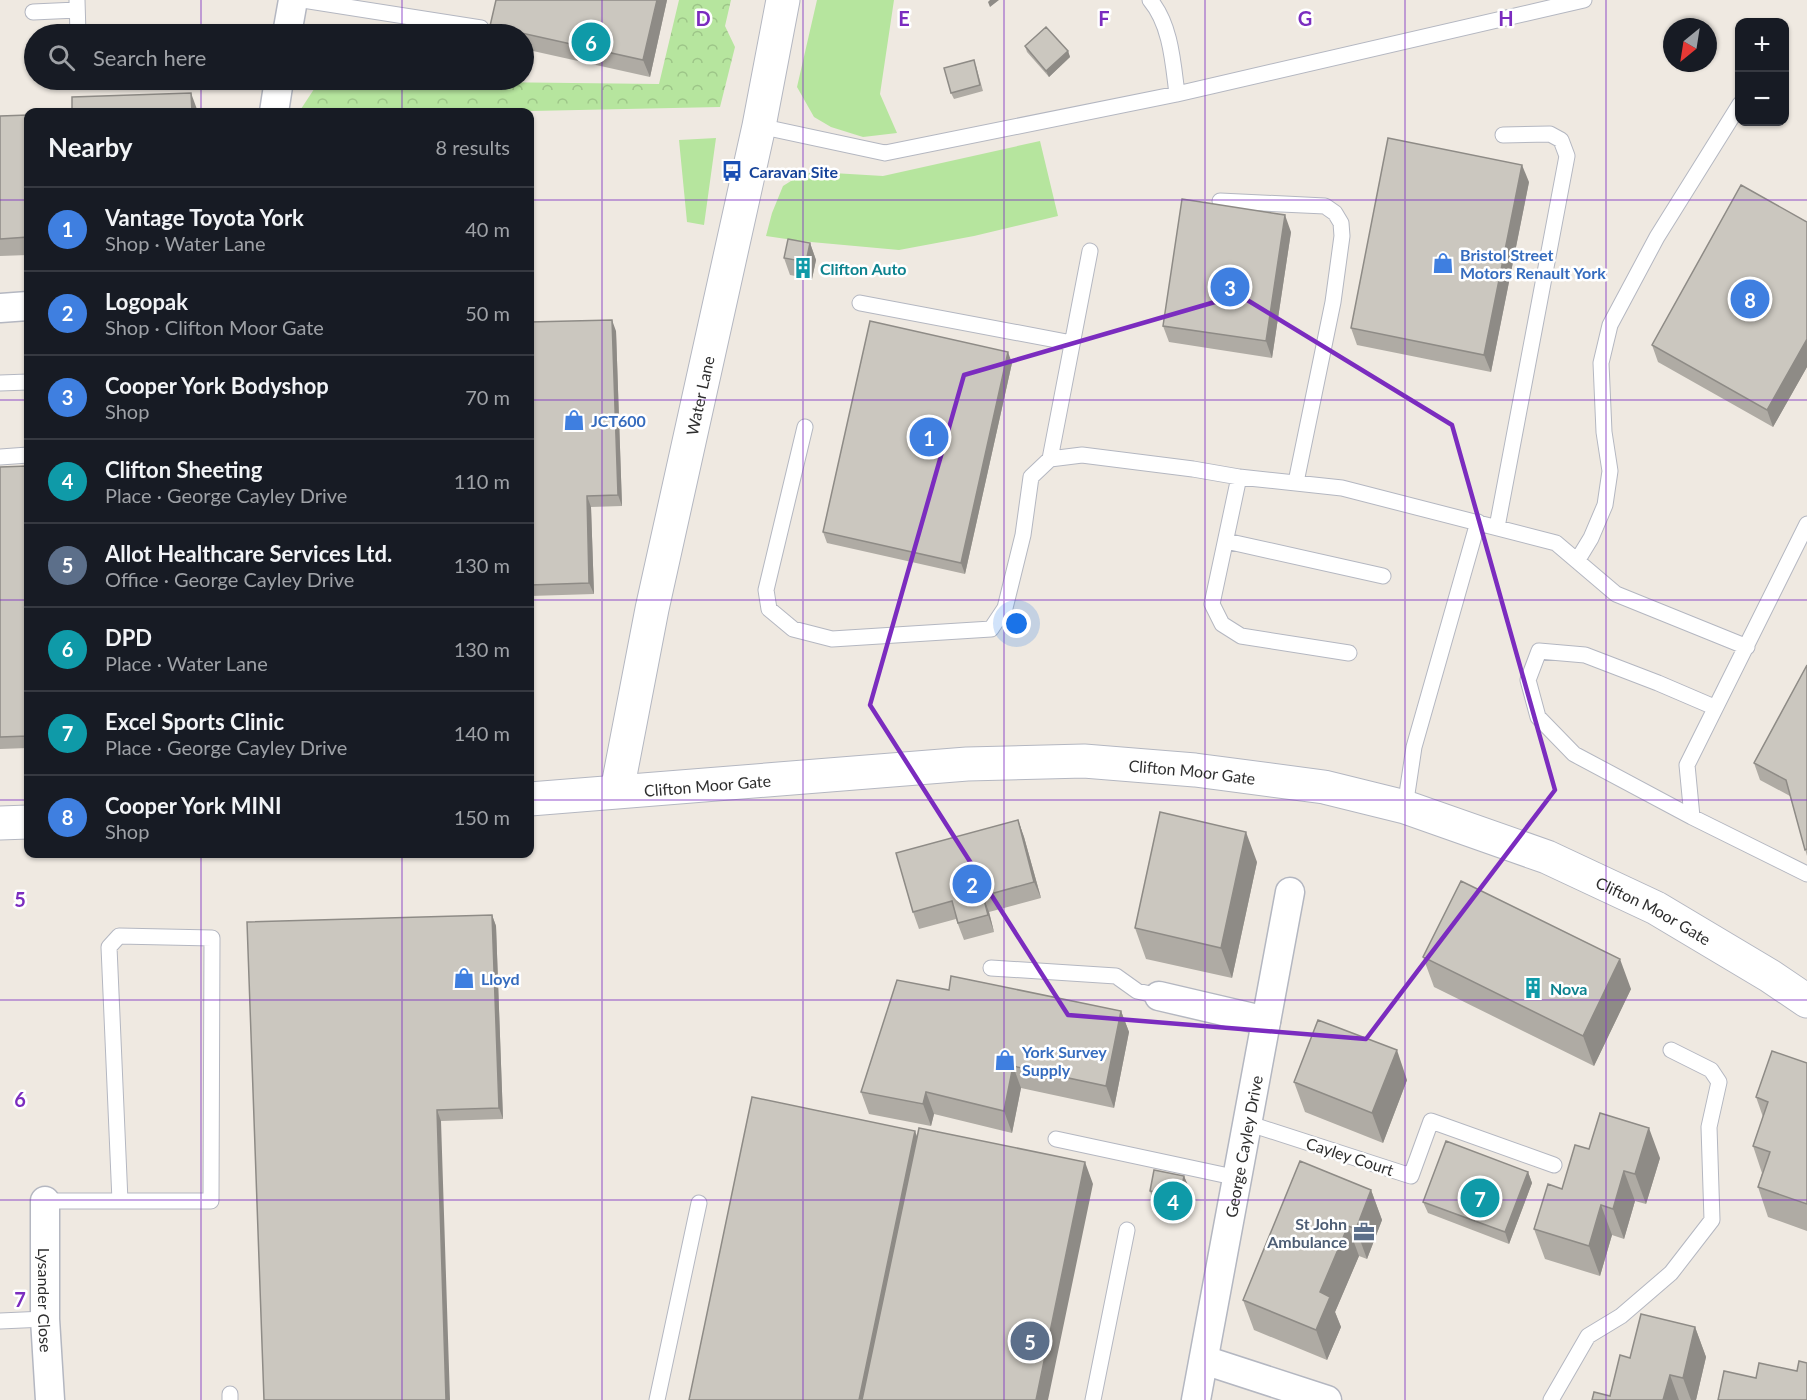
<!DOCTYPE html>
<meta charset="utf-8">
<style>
body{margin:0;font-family:Lato,sans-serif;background:#20242c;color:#f1f3f6}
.controls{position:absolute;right:18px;top:18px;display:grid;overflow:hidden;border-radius:12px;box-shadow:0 2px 4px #0004}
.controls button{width:54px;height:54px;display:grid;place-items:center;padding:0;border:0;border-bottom:2px solid #363941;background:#171b24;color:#f1f3f6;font:30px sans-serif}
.compass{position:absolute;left:1663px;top:18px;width:54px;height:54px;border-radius:50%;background:#171b24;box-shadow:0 2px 4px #0004;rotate:210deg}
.you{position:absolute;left:1017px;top:624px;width:21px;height:21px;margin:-15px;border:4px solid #fff;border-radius:50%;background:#1a73e8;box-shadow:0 0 0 9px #1a73e833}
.badge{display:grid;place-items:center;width:39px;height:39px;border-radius:50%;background:#4264fb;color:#fff;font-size:20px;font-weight:700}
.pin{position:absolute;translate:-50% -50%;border:3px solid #fff;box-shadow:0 2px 6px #0006}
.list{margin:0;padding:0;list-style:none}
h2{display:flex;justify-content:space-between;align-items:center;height:78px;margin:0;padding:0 24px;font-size:26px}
h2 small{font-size:20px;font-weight:400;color:#9ea1a6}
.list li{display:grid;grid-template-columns:39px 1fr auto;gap:18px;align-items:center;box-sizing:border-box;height:84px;padding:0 24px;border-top:2px solid #363941}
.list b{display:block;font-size:22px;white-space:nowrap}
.list p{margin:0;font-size:20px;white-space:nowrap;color:#9ea1a6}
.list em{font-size:20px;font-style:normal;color:#9ea1a6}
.icon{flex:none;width:33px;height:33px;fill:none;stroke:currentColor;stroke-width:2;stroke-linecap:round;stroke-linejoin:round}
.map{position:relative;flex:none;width:1807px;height:1400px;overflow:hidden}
.search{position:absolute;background:#171b24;box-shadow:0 2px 4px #0004;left:24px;top:24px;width:510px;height:66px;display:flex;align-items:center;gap:15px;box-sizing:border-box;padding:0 21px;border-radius:33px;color:#9ea1a6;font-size:22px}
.panel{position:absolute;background:#171b24;box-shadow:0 2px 4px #0004;left:24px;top:108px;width:510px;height:750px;border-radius:12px}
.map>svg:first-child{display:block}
.grass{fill:#b6e59e}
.forest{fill:url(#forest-crowns)}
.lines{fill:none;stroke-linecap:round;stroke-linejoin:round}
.lane-casing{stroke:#b4b7c1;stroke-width:17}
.street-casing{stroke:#b4b7c1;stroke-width:31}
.secondary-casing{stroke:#b4b7c1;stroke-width:35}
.lane{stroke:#fff;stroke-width:15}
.street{stroke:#fff;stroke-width:28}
.secondary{stroke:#fff;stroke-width:33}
.wall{fill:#afaba4}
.shaded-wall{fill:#8e8b86}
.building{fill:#cbc7bf;stroke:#8e8b86;stroke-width:1.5}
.marked{fill:none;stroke:#7b2cbf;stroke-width:4.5;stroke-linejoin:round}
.grid{fill:none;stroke:#7b2cbf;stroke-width:1.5;stroke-opacity:0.55}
.labels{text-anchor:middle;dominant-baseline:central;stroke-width:5;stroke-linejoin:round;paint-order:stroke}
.transit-label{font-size:16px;font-weight:bold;fill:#164399;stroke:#fff;text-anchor:start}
.shop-label{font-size:16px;font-weight:bold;fill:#366cbe;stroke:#fff;text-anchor:start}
.culture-label{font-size:16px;font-weight:bold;fill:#0d838f;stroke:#fff;text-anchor:start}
.street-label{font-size:16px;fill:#2e2e2e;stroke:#fff}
.service-label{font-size:16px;font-weight:bold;fill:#4e5e75;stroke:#fff;text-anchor:end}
.grid-label{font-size:20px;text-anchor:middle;font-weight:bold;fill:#7b2cbf;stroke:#fff;stroke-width:5;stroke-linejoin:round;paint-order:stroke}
</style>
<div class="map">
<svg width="1807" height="1400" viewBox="0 0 1807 1400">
<defs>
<pattern id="forest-crowns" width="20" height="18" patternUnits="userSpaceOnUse" patternTransform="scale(1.5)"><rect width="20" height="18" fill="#b6e59e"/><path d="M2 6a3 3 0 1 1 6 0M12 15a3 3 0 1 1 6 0" fill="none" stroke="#9dc588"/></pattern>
</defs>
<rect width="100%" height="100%" fill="#efe9e1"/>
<path class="grass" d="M817,0H894L880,94L897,133L863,137L831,127L814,117L797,87Z
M716,138L704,225L687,222L679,140Z
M1040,141L1058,216L974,236L899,250L800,241L766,236L772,213L783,186L802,174L816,172L883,176Z"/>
<path class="forest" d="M679,0H731L725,26L735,47L720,107L483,112H299L320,80L659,84Z"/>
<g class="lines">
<defs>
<path id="lane" d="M77,0L78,34
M303,0L481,28
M1150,0C1171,25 1173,63 1177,94
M33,12L77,10
M759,126L885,153L1177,94L1584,0
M1220,201L1325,206L1335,213L1341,223L1342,236L1333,302L1296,482
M860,303L1072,343
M0,383L28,382
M805,427L766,590L769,609L793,629L832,639L991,629L1005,608L1023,535L1031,477L1050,459L1082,455L1193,469L1239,477L1342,488L1556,543L1616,594L1747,647
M0,457L28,455
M1050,459L1090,251
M1239,477L1212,604L1222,624L1241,636L1349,653
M1497,527L1567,156L1561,140L1550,134L1503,135
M1226,541L1383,576
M1577,561L1591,538L1605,505L1610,471L1604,432L1601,363L1610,325L1657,237L1740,104
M1714,707L1658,683L1585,655L1539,651L1528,680L1538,717L1574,754L1692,817L1687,765L1807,524
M1405,807L1414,747L1478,522
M1692,817L1807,874
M991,968L1116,976L1137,991L1159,996
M1247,1123L1411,1176L1431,1121L1554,1165
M1056,1139L1238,1178
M45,1201H211L212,938L119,936L109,947L120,1201
M0,1321L45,1319
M230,1394V1400
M657,1400L699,1203
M1093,1400L1127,1230
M1551,1400L1588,1336L1621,1316L1671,1273L1712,1220L1709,1127L1719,1082L1711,1070L1671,1050"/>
<g id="street">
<path d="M287,34L293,0"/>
<path d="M274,112L279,80"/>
<path d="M0,308L28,306"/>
<path d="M1159,996L1266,1021"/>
<path id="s1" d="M45,1201V1319L50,1400"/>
<path d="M1204,1360L1327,1400"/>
<path id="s2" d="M1196,1400L1290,892"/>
</g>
<g id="secondary">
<path id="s3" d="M617,791L652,609L759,126L783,0"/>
<path id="s4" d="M530,799L967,764L1084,761L1195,770L1324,787L1405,807L1547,857L1656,908L1770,976L1807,1001"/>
<path d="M0,823L28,822"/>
</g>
</defs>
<use href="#lane" class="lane-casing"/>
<use href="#street" class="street-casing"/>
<use href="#secondary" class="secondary-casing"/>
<use href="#lane" class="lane"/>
<use href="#street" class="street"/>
<use href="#secondary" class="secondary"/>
</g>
<path class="wall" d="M667,0L650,77L524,49V34H494L490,26Z
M1025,46L1068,51L1070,57L1049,77L1027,52Z
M976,66L983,91L954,99L951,93Z
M28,115V255L0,256V116Z
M1529,182L1491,372L1357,345L1351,328Z
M1807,222V367L1773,427L1658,362L1652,345Z
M1291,232L1272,358L1169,342L1163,326Z
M810,243L816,260L812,279L790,275L784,258Z
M530,322L616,331L622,506L591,507L594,594L530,596Z
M1012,363L965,574L827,543L823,532Z
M28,466V748L0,749V467Z
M1807,665V856L1790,796L1760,780L1754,763Z
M1018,820L1024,837L1041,898L989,912L994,932L964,940L956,919L919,929L913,912Z
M1257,862L1232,978L1146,959L1135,928Z
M492,915L496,926L503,1119L441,1121L264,1400Z
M1423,957L1631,989L1594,1066L1434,987Z
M949,990L1121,1011L1129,1032L1114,1108L1021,1088L1012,1133L934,1114L931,1126L869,1114L861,1092Z
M1807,1063V1231L1768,1217L1758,1187L1762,1173L1753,1146L1763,1117L1756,1097Z
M1407,1080L1383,1143L1305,1112L1294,1082Z
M1589,1149L1660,1158L1646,1204L1635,1201L1624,1239L1612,1235L1600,1276L1545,1259L1534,1229Z
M1528,1172L1532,1183L1509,1244L1428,1213L1423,1202Z
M1184,1176L1191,1193L1186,1214L1156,1208L1150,1191Z
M1371,1190L1382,1220L1367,1259L1359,1256L1335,1312L1341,1327L1327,1360L1254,1330L1243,1300Z
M1695,1327L1706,1357L1696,1400H1592L1610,1396L1630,1358Z"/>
<path class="shaded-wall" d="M657,0H667L650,77L643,60Z
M990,0H999L990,7L988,2Z
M1068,51L1070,57L1049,77L1046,71Z
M191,93L198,112H192Z
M1522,165L1529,182L1491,372L1484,355Z
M1285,215L1291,232L1272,358L1266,341Z
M810,243L816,260L812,279L806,262Z
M612,320L616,331L622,506L618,495Z
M1807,339V367L1773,427L1767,410Z
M1008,352L1012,363L965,574L961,563Z
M587,496L591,507L594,594L589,583Z
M1018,820L1024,837L1041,898L1034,882Z
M1246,832L1257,862L1232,978L1221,948Z
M983,896L989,912L994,932L988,915Z
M492,915L496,926L503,1119L499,1108Z
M1620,959L1631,989L1594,1066L1583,1036Z
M1121,1011L1129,1032L1114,1108L1106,1086Z
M1397,1050L1407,1080L1383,1143L1372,1113Z
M1013,1066L1021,1088L1012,1133L1004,1111Z
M926,1092L934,1114L931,1126L923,1104Z
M437,1110L441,1121L450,1400H446Z
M1649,1128L1660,1158L1646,1204L1635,1174Z
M915,1131L923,1153L871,1400H859Z
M1085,1162L1093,1184L1048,1400H1036Z
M1624,1171L1635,1201L1624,1239L1613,1209Z
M1528,1172L1532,1183L1509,1244L1505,1232Z
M1184,1176L1191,1193L1186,1214L1180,1197Z
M1371,1190L1382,1220L1367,1259L1356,1229Z
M1601,1205L1612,1235L1600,1276L1589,1246Z
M1348,1226L1359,1256L1335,1312L1341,1327L1327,1360L1316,1330L1320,1292Z
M1695,1327L1706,1357L1696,1400H1691L1683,1378Z
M1670,1375L1679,1400H1663Z"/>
<path class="building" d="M496,0H657L643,60L490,26Z
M1046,27L1068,51L1046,71L1025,46Z
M974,60L980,85L951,93L944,68Z
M191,93L192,112H72V97Z
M28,115V237L0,239V116Z
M1388,138L1522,165L1484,355L1351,328Z
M1741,185L1807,222V339L1767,410L1652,345Z
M1182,199L1285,215L1266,341L1163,326Z
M788,239L810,243L806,262L784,258Z
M612,320L618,495L587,496L589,583L530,585V322Z
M870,321L1008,352L961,563L823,532Z
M28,466V736L0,737V467Z
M1807,665V849L1805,850L1786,780L1754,763Z
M1160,812L1246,832L1221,948L1135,928Z
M1018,820L1034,882L983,896L988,915L958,923L952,901L913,912L896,853Z
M1461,881L1620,959L1583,1036L1423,957Z
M492,915L499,1108L437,1110L446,1400H264L247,922Z
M951,976L1121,1011L1106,1086L1013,1066L1004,1111L926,1092L923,1104L861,1092L897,980L949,990Z
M1318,1020L1397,1050L1372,1113L1294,1082Z
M1772,1051L1807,1063V1204L1758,1187L1770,1152L1753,1146L1768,1102L1756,1097Z
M752,1097L915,1131L859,1400H689Z
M1600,1113L1649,1128L1635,1174L1624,1171L1613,1209L1601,1205L1589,1246L1534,1229L1548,1184L1562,1189L1575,1145L1589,1149Z
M919,1128L1085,1162L1036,1400H862Z
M1446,1141L1528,1172L1505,1232L1423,1202Z
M1300,1161L1371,1190L1356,1229L1348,1226L1320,1292L1330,1297L1316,1330L1243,1300Z
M1154,1170L1184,1176L1180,1197L1150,1191Z
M1641,1314L1695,1327L1683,1378L1670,1375L1663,1400H1592L1594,1392L1610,1396L1620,1355L1630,1358Z
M1799,1361L1807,1363V1400H1718L1724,1371L1756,1378L1759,1363L1797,1371Z"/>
<path class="marked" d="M1239,295L1452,425L1555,790L1366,1039L1068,1015L870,705L964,375Z"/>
<path class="grid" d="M201,0V34M402,0V34M602,0V1400M803,0V1400M1004,0V1400M1205,0V1400M1405,0V1400M1606,0V1400M201,80V112M402,80V112M0,200H28M530,200H1807M0,400H28M530,400H1807M0,600H28M530,600H1807M0,800H28M530,800H1807M201,854V1400M402,854V1400M0,1000H1807M0,1200H1807"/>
<defs>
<symbol id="bus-bare" viewBox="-9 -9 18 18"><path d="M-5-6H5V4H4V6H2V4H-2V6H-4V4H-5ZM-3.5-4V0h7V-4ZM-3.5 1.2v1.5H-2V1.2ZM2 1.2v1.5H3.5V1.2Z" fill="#1a4fb4" stroke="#fff" stroke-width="2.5" paint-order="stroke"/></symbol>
<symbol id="shop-bare" viewBox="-9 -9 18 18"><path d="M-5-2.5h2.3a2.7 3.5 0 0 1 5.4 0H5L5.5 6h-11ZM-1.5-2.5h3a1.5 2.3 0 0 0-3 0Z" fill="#3f7fe0" stroke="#fff" stroke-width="2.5" paint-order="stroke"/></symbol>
<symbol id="building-bare" viewBox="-9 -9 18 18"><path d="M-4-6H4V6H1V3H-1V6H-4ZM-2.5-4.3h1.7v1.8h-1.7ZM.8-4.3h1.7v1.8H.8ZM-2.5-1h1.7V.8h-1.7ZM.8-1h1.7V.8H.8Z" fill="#0f9aa8" stroke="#fff" stroke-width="2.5" paint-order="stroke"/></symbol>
<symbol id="office-bare" viewBox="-9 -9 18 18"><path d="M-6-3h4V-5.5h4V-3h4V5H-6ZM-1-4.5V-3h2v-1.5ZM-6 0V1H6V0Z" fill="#5c6f8a" stroke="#fff" stroke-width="2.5" paint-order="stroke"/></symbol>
</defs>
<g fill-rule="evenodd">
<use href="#bus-bare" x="717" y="156" width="30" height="30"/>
<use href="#shop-bare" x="1428" y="248" width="30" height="30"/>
<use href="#building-bare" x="788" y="253" width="30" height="30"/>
<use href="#shop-bare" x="559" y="405" width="30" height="30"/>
<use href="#shop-bare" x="449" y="963" width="30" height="30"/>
<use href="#building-bare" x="1518" y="973" width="30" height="30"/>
<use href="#shop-bare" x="990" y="1045" width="30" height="30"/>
<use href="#office-bare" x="1349" y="1217" width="30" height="30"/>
</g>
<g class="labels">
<g class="transit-label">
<text x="749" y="171">Caravan Site</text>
</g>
<g class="shop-label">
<text x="1460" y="254">Bristol Street<tspan x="1460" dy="18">Motors Renault York</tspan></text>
<text x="591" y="420">JCT600</text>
<text x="481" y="978">Lloyd</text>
<text x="1022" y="1051">York Survey<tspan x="1022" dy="18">Supply</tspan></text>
</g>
<g class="culture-label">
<text x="820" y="268">Clifton Auto</text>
<text x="1550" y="988">Nova</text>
</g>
<g class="street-label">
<text stroke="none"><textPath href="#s3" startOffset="404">Water Lane</textPath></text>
<text stroke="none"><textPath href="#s4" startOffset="664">Clifton Moor Gate</textPath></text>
<text stroke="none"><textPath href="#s4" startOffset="178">Clifton Moor Gate</textPath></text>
<text stroke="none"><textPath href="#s4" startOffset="1150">Clifton Moor Gate</textPath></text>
<text stroke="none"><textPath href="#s2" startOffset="258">George Cayley Drive</textPath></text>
<text transform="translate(1350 1156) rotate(18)">Cayley Court</text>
<text stroke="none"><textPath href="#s1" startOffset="99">Lysander Close</textPath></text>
</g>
<g class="service-label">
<text x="1347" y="1223">St John<tspan x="1347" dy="18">Ambulance</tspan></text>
</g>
</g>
<g class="grid-label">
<text x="703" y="26">D</text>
<text x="904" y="26">E</text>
<text x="1104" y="26">F</text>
<text x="1305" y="26">G</text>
<text x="1506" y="26">H</text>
<text x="20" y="907">5</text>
<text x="20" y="1107">6</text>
<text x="20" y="1307">7</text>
</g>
</svg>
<div class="controls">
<button>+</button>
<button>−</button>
</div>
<svg class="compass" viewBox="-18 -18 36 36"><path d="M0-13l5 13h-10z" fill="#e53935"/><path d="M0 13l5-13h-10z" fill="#9ea1a6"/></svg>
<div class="you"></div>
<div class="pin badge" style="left:929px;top:437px;background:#3f7fe0">1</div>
<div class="pin badge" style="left:972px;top:884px;background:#3f7fe0">2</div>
<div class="pin badge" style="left:1230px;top:287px;background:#3f7fe0">3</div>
<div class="pin badge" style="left:1173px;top:1201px;background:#0f9aa8">4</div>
<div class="pin badge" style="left:1030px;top:1341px;background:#5c6f8a">5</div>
<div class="pin badge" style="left:591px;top:42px;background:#0f9aa8">6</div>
<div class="pin badge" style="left:1480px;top:1198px;background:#0f9aa8">7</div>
<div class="pin badge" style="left:1750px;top:299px;background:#3f7fe0">8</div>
<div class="search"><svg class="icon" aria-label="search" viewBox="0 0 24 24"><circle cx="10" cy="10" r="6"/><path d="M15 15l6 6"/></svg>Search here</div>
<section class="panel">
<h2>Nearby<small>8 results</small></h2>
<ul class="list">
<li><span class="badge" style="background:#3f7fe0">1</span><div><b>Vantage Toyota York</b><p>Shop · Water Lane</p></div><em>40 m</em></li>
<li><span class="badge" style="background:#3f7fe0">2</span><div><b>Logopak</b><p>Shop · Clifton Moor Gate</p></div><em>50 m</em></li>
<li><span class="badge" style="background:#3f7fe0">3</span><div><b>Cooper York Bodyshop</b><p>Shop</p></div><em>70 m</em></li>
<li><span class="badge" style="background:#0f9aa8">4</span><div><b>Clifton Sheeting</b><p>Place · George Cayley Drive</p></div><em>110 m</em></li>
<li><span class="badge" style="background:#5c6f8a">5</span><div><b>Allot Healthcare Services Ltd.</b><p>Office · George Cayley Drive</p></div><em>130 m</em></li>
<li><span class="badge" style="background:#0f9aa8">6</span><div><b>DPD</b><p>Place · Water Lane</p></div><em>130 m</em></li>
<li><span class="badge" style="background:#0f9aa8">7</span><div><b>Excel Sports Clinic</b><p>Place · George Cayley Drive</p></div><em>140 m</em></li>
<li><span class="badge" style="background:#3f7fe0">8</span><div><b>Cooper York MINI</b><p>Shop</p></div><em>150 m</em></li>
</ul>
</section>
</div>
